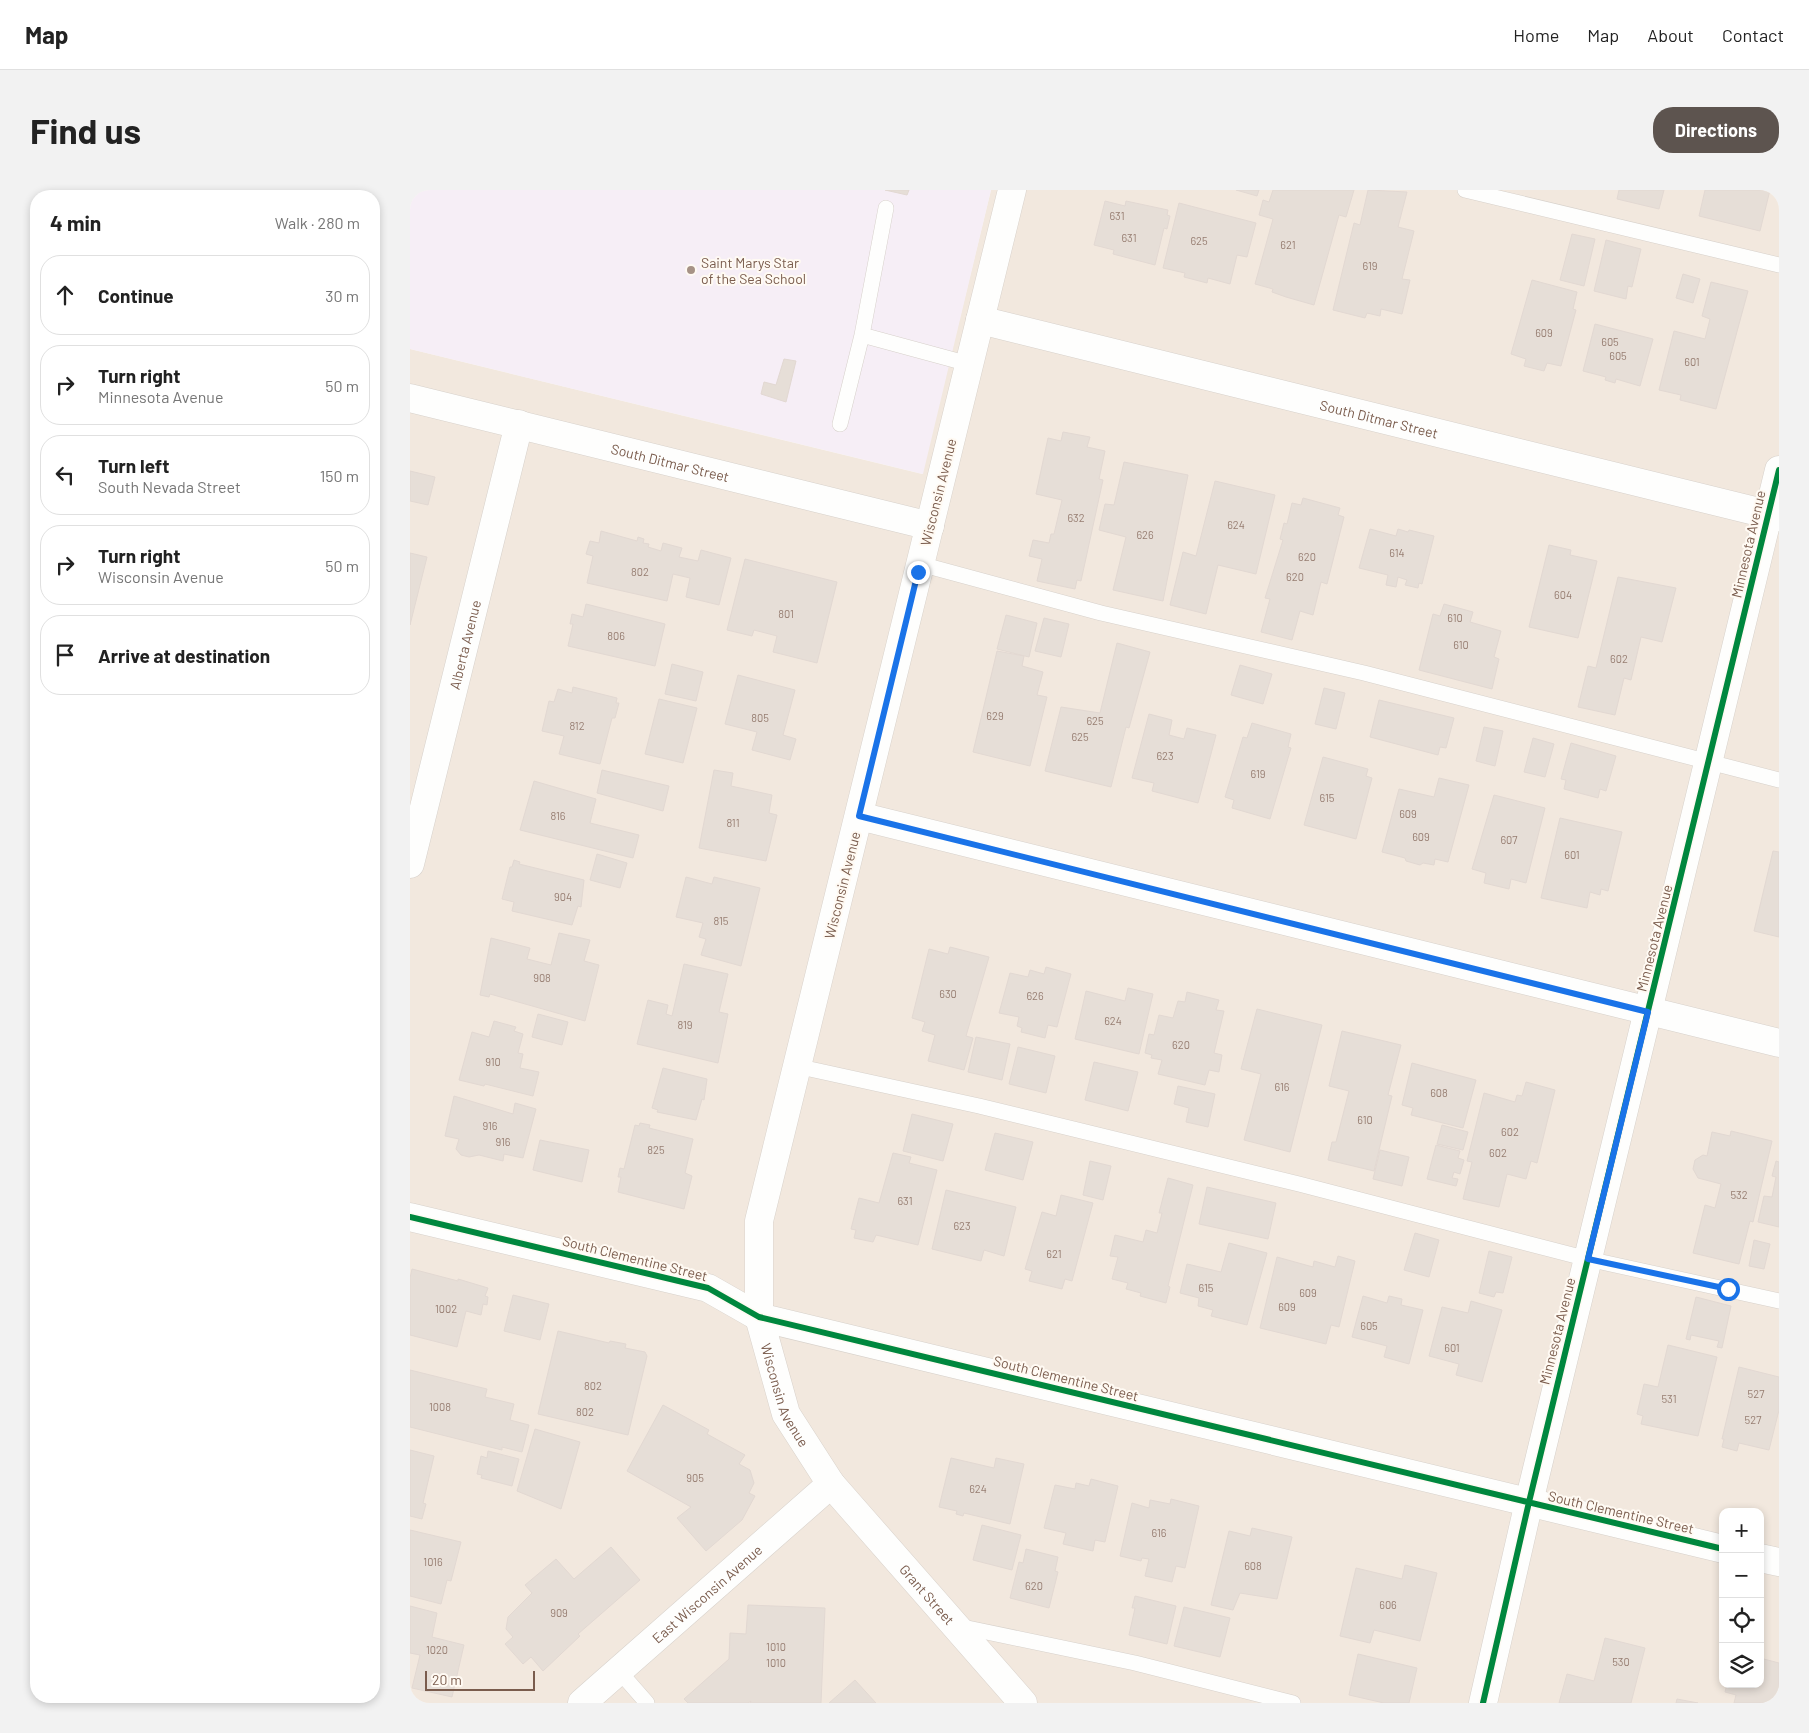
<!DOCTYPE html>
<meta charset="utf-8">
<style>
body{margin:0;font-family:Barlow,sans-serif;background:#f2f2f2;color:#222}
.controls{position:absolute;right:15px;bottom:15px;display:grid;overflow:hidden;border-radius:10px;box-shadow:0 2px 8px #0003}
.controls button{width:45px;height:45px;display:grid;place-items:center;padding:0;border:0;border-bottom:1px solid #e0e0e0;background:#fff;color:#222;font:25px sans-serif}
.scale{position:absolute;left:15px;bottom:12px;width:110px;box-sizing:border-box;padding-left:5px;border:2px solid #7a5c4d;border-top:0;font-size:14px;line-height:18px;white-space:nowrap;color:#7a5c4d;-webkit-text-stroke:4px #fffaf3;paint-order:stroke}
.stop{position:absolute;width:15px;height:15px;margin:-11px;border:4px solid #1a73e8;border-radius:50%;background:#fff}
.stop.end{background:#1a73e8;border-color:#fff;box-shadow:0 1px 5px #0008}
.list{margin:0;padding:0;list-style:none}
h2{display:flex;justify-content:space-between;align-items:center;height:65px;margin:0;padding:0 20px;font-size:21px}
h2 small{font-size:16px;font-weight:400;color:#767676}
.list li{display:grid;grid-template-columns:32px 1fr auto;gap:15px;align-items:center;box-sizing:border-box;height:80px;margin:0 10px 10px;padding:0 10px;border:1px solid #e0e0e0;border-radius:20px}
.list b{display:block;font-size:19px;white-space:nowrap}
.list p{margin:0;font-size:16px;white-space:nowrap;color:#767676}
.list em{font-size:16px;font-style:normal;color:#767676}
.icon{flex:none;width:28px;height:28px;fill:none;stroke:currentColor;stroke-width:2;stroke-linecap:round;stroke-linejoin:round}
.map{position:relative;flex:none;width:1369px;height:1513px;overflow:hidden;border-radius:20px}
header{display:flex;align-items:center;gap:30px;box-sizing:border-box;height:70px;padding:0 25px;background:#fff;border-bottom:1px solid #e0e0e0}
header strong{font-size:24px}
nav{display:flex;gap:28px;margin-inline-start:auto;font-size:18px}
.intro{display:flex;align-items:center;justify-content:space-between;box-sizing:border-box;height:120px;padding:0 30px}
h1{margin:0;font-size:35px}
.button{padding:12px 22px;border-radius:20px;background:#5d544f;color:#fff;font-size:18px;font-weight:700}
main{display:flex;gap:30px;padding:0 30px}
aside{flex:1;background:#fff;border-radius:20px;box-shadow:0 2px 8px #0003}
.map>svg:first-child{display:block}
.residential{fill:#f2e8de;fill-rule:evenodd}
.education{fill:#f6eef6}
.building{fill:#e6ded7;stroke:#e2d8d2}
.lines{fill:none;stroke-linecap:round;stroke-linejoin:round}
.service-casing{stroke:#d7d1cb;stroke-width:16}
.minor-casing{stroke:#d7d1cb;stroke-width:29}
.tertiary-casing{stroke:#d7d1cb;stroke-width:29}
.secondary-casing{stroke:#d9d2cb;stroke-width:29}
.service{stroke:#fefefd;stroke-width:15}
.minor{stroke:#fefefd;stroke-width:28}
.tertiary{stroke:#fefefd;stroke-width:28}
.secondary{stroke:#fefefd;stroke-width:28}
.cycleway-casing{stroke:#fffaf3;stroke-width:9}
.cycleway{stroke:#00873e;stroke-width:6}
.route{stroke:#1a73e8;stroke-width:6}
.poi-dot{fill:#a69286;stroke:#fffaf3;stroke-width:2}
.labels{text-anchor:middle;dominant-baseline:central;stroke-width:4;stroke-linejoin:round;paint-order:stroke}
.number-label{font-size:11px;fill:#977e72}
.poi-label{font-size:14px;fill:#7a5c4d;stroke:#fffaf3;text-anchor:start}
.street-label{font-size:14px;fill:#7a5c4d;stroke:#fffaf3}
</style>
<header>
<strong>Map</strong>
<nav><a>Home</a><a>Map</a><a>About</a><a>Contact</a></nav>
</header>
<div class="intro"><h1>Find us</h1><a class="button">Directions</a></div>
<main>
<aside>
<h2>4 min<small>Walk · 280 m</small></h2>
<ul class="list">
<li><svg class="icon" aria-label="ahead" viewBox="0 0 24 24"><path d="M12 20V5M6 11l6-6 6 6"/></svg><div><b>Continue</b></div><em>30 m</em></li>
<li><svg class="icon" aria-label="right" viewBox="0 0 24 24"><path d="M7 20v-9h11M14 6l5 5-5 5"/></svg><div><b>Turn right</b><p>Minnesota Avenue</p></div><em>50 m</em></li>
<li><svg class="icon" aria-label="left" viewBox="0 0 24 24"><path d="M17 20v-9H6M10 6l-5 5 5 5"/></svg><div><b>Turn left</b><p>South Nevada Street</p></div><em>150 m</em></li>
<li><svg class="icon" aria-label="right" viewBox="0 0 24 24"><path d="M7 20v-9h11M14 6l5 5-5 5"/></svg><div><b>Turn right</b><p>Wisconsin Avenue</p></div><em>50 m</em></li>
<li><svg class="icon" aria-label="arrive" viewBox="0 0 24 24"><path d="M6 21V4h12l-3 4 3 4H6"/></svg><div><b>Arrive at destination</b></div></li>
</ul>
</aside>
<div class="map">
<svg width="1369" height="1513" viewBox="0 0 1369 1513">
<rect width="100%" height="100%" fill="#f9f5f0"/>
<path class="residential" d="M581,0H1369V1513H0V159L512,284ZM1313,1322H1350V1494H1313Z"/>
<path class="education" d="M0,0H581L513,284L0,159Z"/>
<path class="building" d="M475,0H499L497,5Z
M826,0H849L847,6Z
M863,0H944L936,27L929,25L904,115L876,107L862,102L863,99L845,94L863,29L849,25L853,10L859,12Z
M958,0L997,2L988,37L1004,41L992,89L1000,90L992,124L971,119L970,126L957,123L955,128L923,120L944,33L950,35Z
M1209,0H1254L1249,19L1207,9Z
M1295,0H1360L1350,41L1289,26Z
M695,11L715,16L716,11L758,20L757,25L760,26L757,39L754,38L745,75L703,64L704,60L684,55Z
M769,13L846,33L837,67L827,65L820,94L798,88L797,93L774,87L775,83L753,78Z
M1162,44L1185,49L1174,96L1150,90Z
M1196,50L1231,59L1222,97L1218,96L1216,109L1184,101Z
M1273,84L1290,89L1283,113L1266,108Z
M1122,90L1167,102L1163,119L1166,120L1151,176L1137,173L1134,181L1114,176L1116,169L1101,164Z
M1301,92L1338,101L1306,219L1270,210L1271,205L1249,200L1264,141L1295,149L1300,129L1292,126Z
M1185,134L1243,149L1230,196L1206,189L1205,193L1195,190L1196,187L1173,181Z
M374,169L386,171L376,212L351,204L354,192L366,195Z
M653,242L680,247L677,257L695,261L689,289L693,290L671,391L667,390L665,399L627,391L632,369L619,366L623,350L639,353L641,344H644L652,310L626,304L638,248L651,251Z
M714,272L778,285L753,411L703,400L716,347L689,340L695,314L704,315Z
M0,281L25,287L18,315L0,311Z
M805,291L865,305L846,384L808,375L796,424L760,415L773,362L786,366Z
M893,308L930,318L928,325L934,327L917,394L911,392L903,425L890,421L882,450L851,442L860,409L855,408L873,350L870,349L874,333L877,334L882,313L891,315Z
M960,339L986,346L988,339L998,342L999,340L1024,346L1012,394L1009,393L1008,398L995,395L997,390L988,387L986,397L976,395L978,385L949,378Z
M191,341L227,351L228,347L234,349L233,353L239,354L238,357L251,361L253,353L272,358L269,367L288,371L291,360L321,368L309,415L276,407L280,388L263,384L257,411L177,393L183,366L176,364L180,351L189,353Z
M1139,355L1161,360L1160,365L1187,371L1168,448L1119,437Z
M0,363L17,367L0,435Z
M335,369L427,392L407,473L363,462L367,446L344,440L342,446L317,440Z
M1208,387L1266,398L1252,452L1231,447L1221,490L1214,488L1205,525L1168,517L1178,476L1186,478Z
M176,414L255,434L245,476L158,456L163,434H160L162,424L173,427Z
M1034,414L1063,422L1060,432L1091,441L1084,467L1089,469L1082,499L1009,480L1023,424L1030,426Z
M596,425L627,433L619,467L587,459Z
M634,428L659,434L651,467L625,461Z
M707,453L740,462L719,538L716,537L701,597L635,581L651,517L690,523Z
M587,461L614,466L612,476L633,482L627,505L637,507L620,576L563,562Z
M262,474L293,482L286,511L255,504Z
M830,475L862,484L853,514L821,505Z
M328,485L385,500L373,545L386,549L380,570L342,560L347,542L315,534Z
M163,497L207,508L206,513H209L205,528H202L190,574L149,564L154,546L132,541L139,511L144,512L148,499L162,503Z
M914,498L935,503L926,539L905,534Z
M249,509L287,518L273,573L235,564Z
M969,510L1044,528L1036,558L1030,557L1028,565L960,547Z
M739,524L762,530L759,545L774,549L777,538L806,545L788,613L742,601L744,593L722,588Z
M842,533L881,544L878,557L881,558L860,629L822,618L824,610L815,607L833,547L837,548Z
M1074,537L1093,541L1085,576L1066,571Z
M1123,548L1144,554L1135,587L1114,582Z
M1161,553L1206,566L1196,601L1190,599L1188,608L1154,599L1156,590L1151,589Z
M913,567L958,579L956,586L962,588L946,649L894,635Z
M192,580L259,596L253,621L187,603Z
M304,580L323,583L321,596L362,605L359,623L367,625L356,671L289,658Z
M1029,588L1059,595L1038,672L1025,669L1024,675L1013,673L1010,675L996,671L995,668L972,662L989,599L1024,607Z
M124,591L186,609L180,633L229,645L223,668L110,640Z
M1084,605L1135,618L1116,693L1101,689L1099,699L1074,693L1076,683L1062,679Z
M1150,628L1212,642L1198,701L1191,699L1190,705L1180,702L1177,718L1131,708Z
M1363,661L1369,662V747L1344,741Z
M187,664L217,673L210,698L180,690Z
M104,670L110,672L109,674L174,690L171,717L168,716L162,735L102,721L104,712L92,709L100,677H102Z
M276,687L302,694L304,687L350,698L331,776L291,765L296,749L289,747L293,733L266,727Z
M149,743L180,750L174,771L189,775L175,831L80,804L79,807L70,805L81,748L120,758L117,769L141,775Z
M540,757L579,767L556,846L563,848L554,880L518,871L525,845L512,841L515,832L502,828L519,759L538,764Z
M274,774L318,784L309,822L318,824L308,873L227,854L238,810L258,815L256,824L262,826Z
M636,777L661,784L647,837L638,835L635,848L611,842L612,838L607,836L609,827L589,823L600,783L618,787L620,780L634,784Z
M718,798L743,804L729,864L665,849L676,801L715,811Z
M777,802L809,810L806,820L814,821L804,863L812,865L809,882L799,880L795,895L748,884L752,870L741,868L742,865L735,863L739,844L744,845L749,825L763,828L768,811L775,812Z
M847,819L912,835L880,962L834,950L851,884L831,879Z
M128,824L158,832L152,855L122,847Z
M84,831L106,837L104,841L113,844L108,863L113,864L110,878L129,882L123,906L75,894L74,896L49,890L62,842L79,847Z
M932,841L991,855L978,905L982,906L964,981L918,970L922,952H926L939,901L919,896Z
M566,847L600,854L592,890L558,882Z
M608,857L645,866L636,903L599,894Z
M684,872L728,882L718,921L675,910Z
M1002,873L1066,890L1053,938L1001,925L1003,918L992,915Z
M253,878L297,889L294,910L292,909L286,930L247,922L248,920L242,918Z
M1116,892L1145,900L1127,973L1121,971L1116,989L1097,984L1089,1017L1053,1009L1062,972L1057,971L1074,903L1105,912L1107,905L1112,906Z
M768,896L805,904L798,937L776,932L779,918L764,914Z
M44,906L103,924L105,913L126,919L113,968L94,964L93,971L69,965L59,967L51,965L46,959L49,949L35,946Z
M502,924L543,934L533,971L493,961Z
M230,933L240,935L239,938L283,949L275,983L282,986L274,1019L208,1002L211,987H208L210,978L214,979L225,935L229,936Z
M1032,935L1058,942L1053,960L1027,954Z
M1321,941L1362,951L1343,1032L1340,1031L1329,1074L1283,1063L1295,1015L1305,1018L1311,994L1288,988L1283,979L1285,970L1293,965L1297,966L1302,942L1320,946Z
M585,943L623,952L613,990L575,980Z
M130,950L179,960L172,992L123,980Z
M1026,955L1050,961L1048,968L1054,970L1050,984L1044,982L1042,988L1048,989L1046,996L1017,989Z
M970,960L999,967L992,996L963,989Z
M483,963L501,967L499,973L527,980L508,1055L466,1045L463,1052L444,1048L446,1040L441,1039L449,1008L469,1013Z
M680,971L701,976L693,1010L673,1005Z
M1366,971L1369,972V1037L1348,1032L1354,1006L1362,1007L1366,987L1362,986Z
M758,988L783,995L758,1096L760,1097L756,1113L730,1106L731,1103L716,1099L718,1093L702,1089L708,1067L700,1066L705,1045L733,1052L736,1040L747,1043L752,1023H749Z
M797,997L866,1013L858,1049L789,1034Z
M536,1000L606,1017L594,1066L574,1060L571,1071L522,1059Z
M651,1005L683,1013L662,1091L655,1089L652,1099L619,1091L622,1081L615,1079L632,1022L646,1026Z
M1005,1043L1029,1050L1019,1087L994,1080Z
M1344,1050L1360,1054L1354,1079L1339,1076Z
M819,1053L857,1063L837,1135L801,1126L803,1120L788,1116L789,1108L770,1103L777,1074L811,1082Z
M1079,1061L1102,1067L1093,1103L1086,1102L1084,1107L1069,1103Z
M928,1066L945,1071L929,1137L921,1135L916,1154L850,1138L867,1067L903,1077L904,1071L925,1077Z
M2,1079L48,1091V1089L78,1098L75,1106L78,1107L77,1115L73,1114L71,1125L56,1121L47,1157L0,1145V1088Z
M103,1105L139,1114L130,1150L94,1141Z
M953,1106L977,1113L979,1106L992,1109L991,1115L1013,1120L999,1174L974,1167L977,1156L942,1147Z
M1286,1107L1321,1116L1312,1158L1307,1157L1309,1151L1281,1145L1280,1150L1276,1149Z
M1061,1111L1092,1120L1072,1192L1046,1185L1049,1174L1019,1166L1032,1117L1058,1123Z
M148,1141L199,1153L200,1151L216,1154L215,1158L235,1162L237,1166L218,1245L128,1224Z
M1258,1155L1307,1167L1288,1246L1231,1234L1233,1226L1227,1224L1234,1194L1248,1197Z
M1329,1177L1369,1187V1220L1359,1260L1329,1253L1327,1261L1312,1257L1314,1249H1312Z
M0,1180L77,1199L75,1207L104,1214L100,1230L119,1235L112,1262L92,1257V1260L0,1237Z
M253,1215L299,1240L297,1244L335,1265L329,1274L340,1280L344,1293L339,1303L345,1306L332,1330L296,1361L267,1328L281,1317L217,1281Z
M125,1239L170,1252L151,1319L107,1301Z
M0,1260L24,1266L13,1313L16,1314L12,1329L0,1326Z
M78,1261L109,1269L102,1296L71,1288L72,1285L67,1284L71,1266L77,1268Z
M541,1268L584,1278L586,1268L614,1274L600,1334L554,1323L553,1326L546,1324L547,1321L529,1317Z
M681,1289L708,1296L695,1352L685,1350L683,1361L653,1354L656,1343L634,1338L645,1295L665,1299L666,1293L679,1296Z
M761,1309L789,1316L775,1378L766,1376L762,1392L735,1386L739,1369L732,1368L731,1371L710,1366L722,1313L739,1318L740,1310L760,1314Z
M572,1335L611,1345L602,1380L563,1370Z
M842,1338L882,1347L867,1409L830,1403L823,1420L801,1415L819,1341L840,1346Z
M0,1340L51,1352L41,1391L37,1390L31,1414L0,1406Z
M201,1357L230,1390L168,1444L170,1446L133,1481L121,1467L113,1474L95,1454L103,1447L96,1439L98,1427L122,1403L115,1395L146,1369L164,1389Z
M616,1359L648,1367L645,1381L648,1382L639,1418L600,1408L609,1372L613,1373Z
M995,1375L1027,1383L1010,1451L964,1440L960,1453L930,1446L946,1378L992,1389Z
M725,1406L766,1416L757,1454L719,1445L725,1418H722Z
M338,1415L415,1418L411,1513H340L341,1511L338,1513H278L274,1509L319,1469L320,1443L336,1444Z
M0,1416L27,1423L22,1447L54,1455L42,1507L2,1498L10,1465L0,1463Z
M774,1417L820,1428L810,1467L764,1456Z
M1195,1448L1235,1458L1221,1513H1149L1157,1484L1184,1491Z
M948,1464L1007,1478L999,1513H974L939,1505Z
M1350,1468L1369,1473V1513H1324L1326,1505L1315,1502L1317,1494H1350Z
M445,1490L466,1513H419Z
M1267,1509L1288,1513H1266Z"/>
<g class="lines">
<defs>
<path id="service" d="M1055,0L1369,75
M452,145L476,18
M430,234L452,145L559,174
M510,374L691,423L954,483L1369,590
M386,876L569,916L889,994L1178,1069L1369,1111
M548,1436L725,1473L883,1513
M209,1481L237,1513"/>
<g id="minor">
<path d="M449,626L1369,853"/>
<path id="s1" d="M0,674L109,234"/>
<path id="s2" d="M172,1513L421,1294"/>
<path d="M1073,1513L1119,1312L1369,280"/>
</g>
<g id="tertiary">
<path id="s3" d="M570,130L1369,327"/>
<path id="s4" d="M0,208L520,336"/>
<path d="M0,1027L298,1098L349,1127L1313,1359"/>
<path d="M1350,1368L1369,1372"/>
</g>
<g id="secondary">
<path id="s5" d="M602,0L349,1031V1127L376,1224L421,1294L613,1513"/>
</g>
</defs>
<use href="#service" class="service-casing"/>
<use href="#minor" class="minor-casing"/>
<use href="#tertiary" class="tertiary-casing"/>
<use href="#secondary" class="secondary-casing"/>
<use href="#service" class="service"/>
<use href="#minor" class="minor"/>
<use href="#tertiary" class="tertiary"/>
<use href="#secondary" class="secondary"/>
<defs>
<path id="cycleway" d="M0,1027L298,1098L349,1127L1313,1359
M1073,1513L1119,1312L1369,280"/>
</defs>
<use href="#cycleway" class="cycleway-casing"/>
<use href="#cycleway" class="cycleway"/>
</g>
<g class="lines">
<path class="route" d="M508,382L449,626L1238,822L1178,1069L1318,1099"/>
</g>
<circle class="poi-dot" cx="281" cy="80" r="5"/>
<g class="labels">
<g class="number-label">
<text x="707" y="25">631</text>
<text x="719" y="47">631</text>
<text x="789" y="50">625</text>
<text x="878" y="54">621</text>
<text x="960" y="75">619</text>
<text x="1134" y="142">609</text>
<text x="1200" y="151">605</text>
<text x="1208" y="165">605</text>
<text x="1282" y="171">601</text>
<text x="666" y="327">632</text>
<text x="826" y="334">624</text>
<text x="735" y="344">626</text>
<text x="987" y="362">614</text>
<text x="897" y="366">620</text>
<text x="230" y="381">802</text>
<text x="885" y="386">620</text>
<text x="1153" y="404">604</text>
<text x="376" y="423">801</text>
<text x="1045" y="427">610</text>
<text x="206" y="445">806</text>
<text x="1051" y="454">610</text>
<text x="1209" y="468">602</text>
<text x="585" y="525">629</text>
<text x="350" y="527">805</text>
<text x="685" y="530">625</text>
<text x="167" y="535">812</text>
<text x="670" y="546">625</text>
<text x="755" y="565">623</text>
<text x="848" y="583">619</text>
<text x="917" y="607">615</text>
<text x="998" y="623">609</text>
<text x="148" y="625">816</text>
<text x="323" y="632">811</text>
<text x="1011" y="646">609</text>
<text x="1099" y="649">607</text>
<text x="1162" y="664">601</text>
<text x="153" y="706">904</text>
<text x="311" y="730">815</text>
<text x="132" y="787">908</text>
<text x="538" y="803">630</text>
<text x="625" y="805">626</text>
<text x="703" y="830">624</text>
<text x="275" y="834">819</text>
<text x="771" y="854">620</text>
<text x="83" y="871">910</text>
<text x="872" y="896">616</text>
<text x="1029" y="902">608</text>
<text x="955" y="929">610</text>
<text x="80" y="935">916</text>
<text x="1100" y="941">602</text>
<text x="93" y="951">916</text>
<text x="246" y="959">825</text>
<text x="1088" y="962">602</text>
<text x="1329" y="1004">532</text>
<text x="495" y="1010">631</text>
<text x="552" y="1035">623</text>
<text x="644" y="1063">621</text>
<text x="796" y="1097">615</text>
<text x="898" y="1102">609</text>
<text x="877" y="1116">609</text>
<text x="36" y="1118">1002</text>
<text x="959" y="1135">605</text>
<text x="1042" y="1157">601</text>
<text x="183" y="1195">802</text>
<text x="1346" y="1203">527</text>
<text x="1259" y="1208">531</text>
<text x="30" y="1216">1008</text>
<text x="175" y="1221">802</text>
<text x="1343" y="1229">527</text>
<text x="285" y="1287">905</text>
<text x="568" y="1298">624</text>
<text x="749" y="1342">616</text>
<text x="23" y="1371">1016</text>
<text x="843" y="1375">608</text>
<text x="624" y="1395">620</text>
<text x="978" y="1414">606</text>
<text x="149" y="1422">909</text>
<text x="366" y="1456">1010</text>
<text x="27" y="1459">1020</text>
<text x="1211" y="1471">530</text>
<text x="366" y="1472">1010</text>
</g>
<g class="poi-label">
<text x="291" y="72">Saint Marys Star<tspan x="291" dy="16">of the Sea School</tspan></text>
</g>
<g class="street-label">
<text stroke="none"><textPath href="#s3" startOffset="411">South Ditmar Street</textPath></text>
<text stroke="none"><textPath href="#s4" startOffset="268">South Ditmar Street</textPath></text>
<text transform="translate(528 302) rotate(-76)">Wisconsin Avenue</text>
<text transform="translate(1338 354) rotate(-77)">Minnesota Avenue</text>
<text stroke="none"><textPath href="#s1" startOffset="226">Alberta Avenue</textPath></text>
<text transform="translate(432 695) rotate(-76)">Wisconsin Avenue</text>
<text transform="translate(1244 748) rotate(-76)">Minnesota Avenue</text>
<text transform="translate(225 1068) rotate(14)">South Clementine Street</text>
<text transform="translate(1147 1141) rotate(-76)">Minnesota Avenue</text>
<text transform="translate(656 1188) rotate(14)">South Clementine Street</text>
<text stroke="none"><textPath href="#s5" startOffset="1240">Wisconsin Avenue</textPath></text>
<text transform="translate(1211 1322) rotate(13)">South Clementine Street</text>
<text stroke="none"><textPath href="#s2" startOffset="166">East Wisconsin Avenue</textPath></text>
<text stroke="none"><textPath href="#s5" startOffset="1488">Grant Street</textPath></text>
</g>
</g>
</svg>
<div class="controls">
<button>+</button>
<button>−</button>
<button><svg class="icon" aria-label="locate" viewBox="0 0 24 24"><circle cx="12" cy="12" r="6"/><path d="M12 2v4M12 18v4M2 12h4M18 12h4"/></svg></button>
<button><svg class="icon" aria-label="layers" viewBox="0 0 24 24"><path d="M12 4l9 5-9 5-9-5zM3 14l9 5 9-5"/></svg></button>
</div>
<div class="scale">20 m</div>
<div class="stop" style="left:1318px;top:1099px"></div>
<div class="stop end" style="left:508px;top:382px"></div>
</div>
</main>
